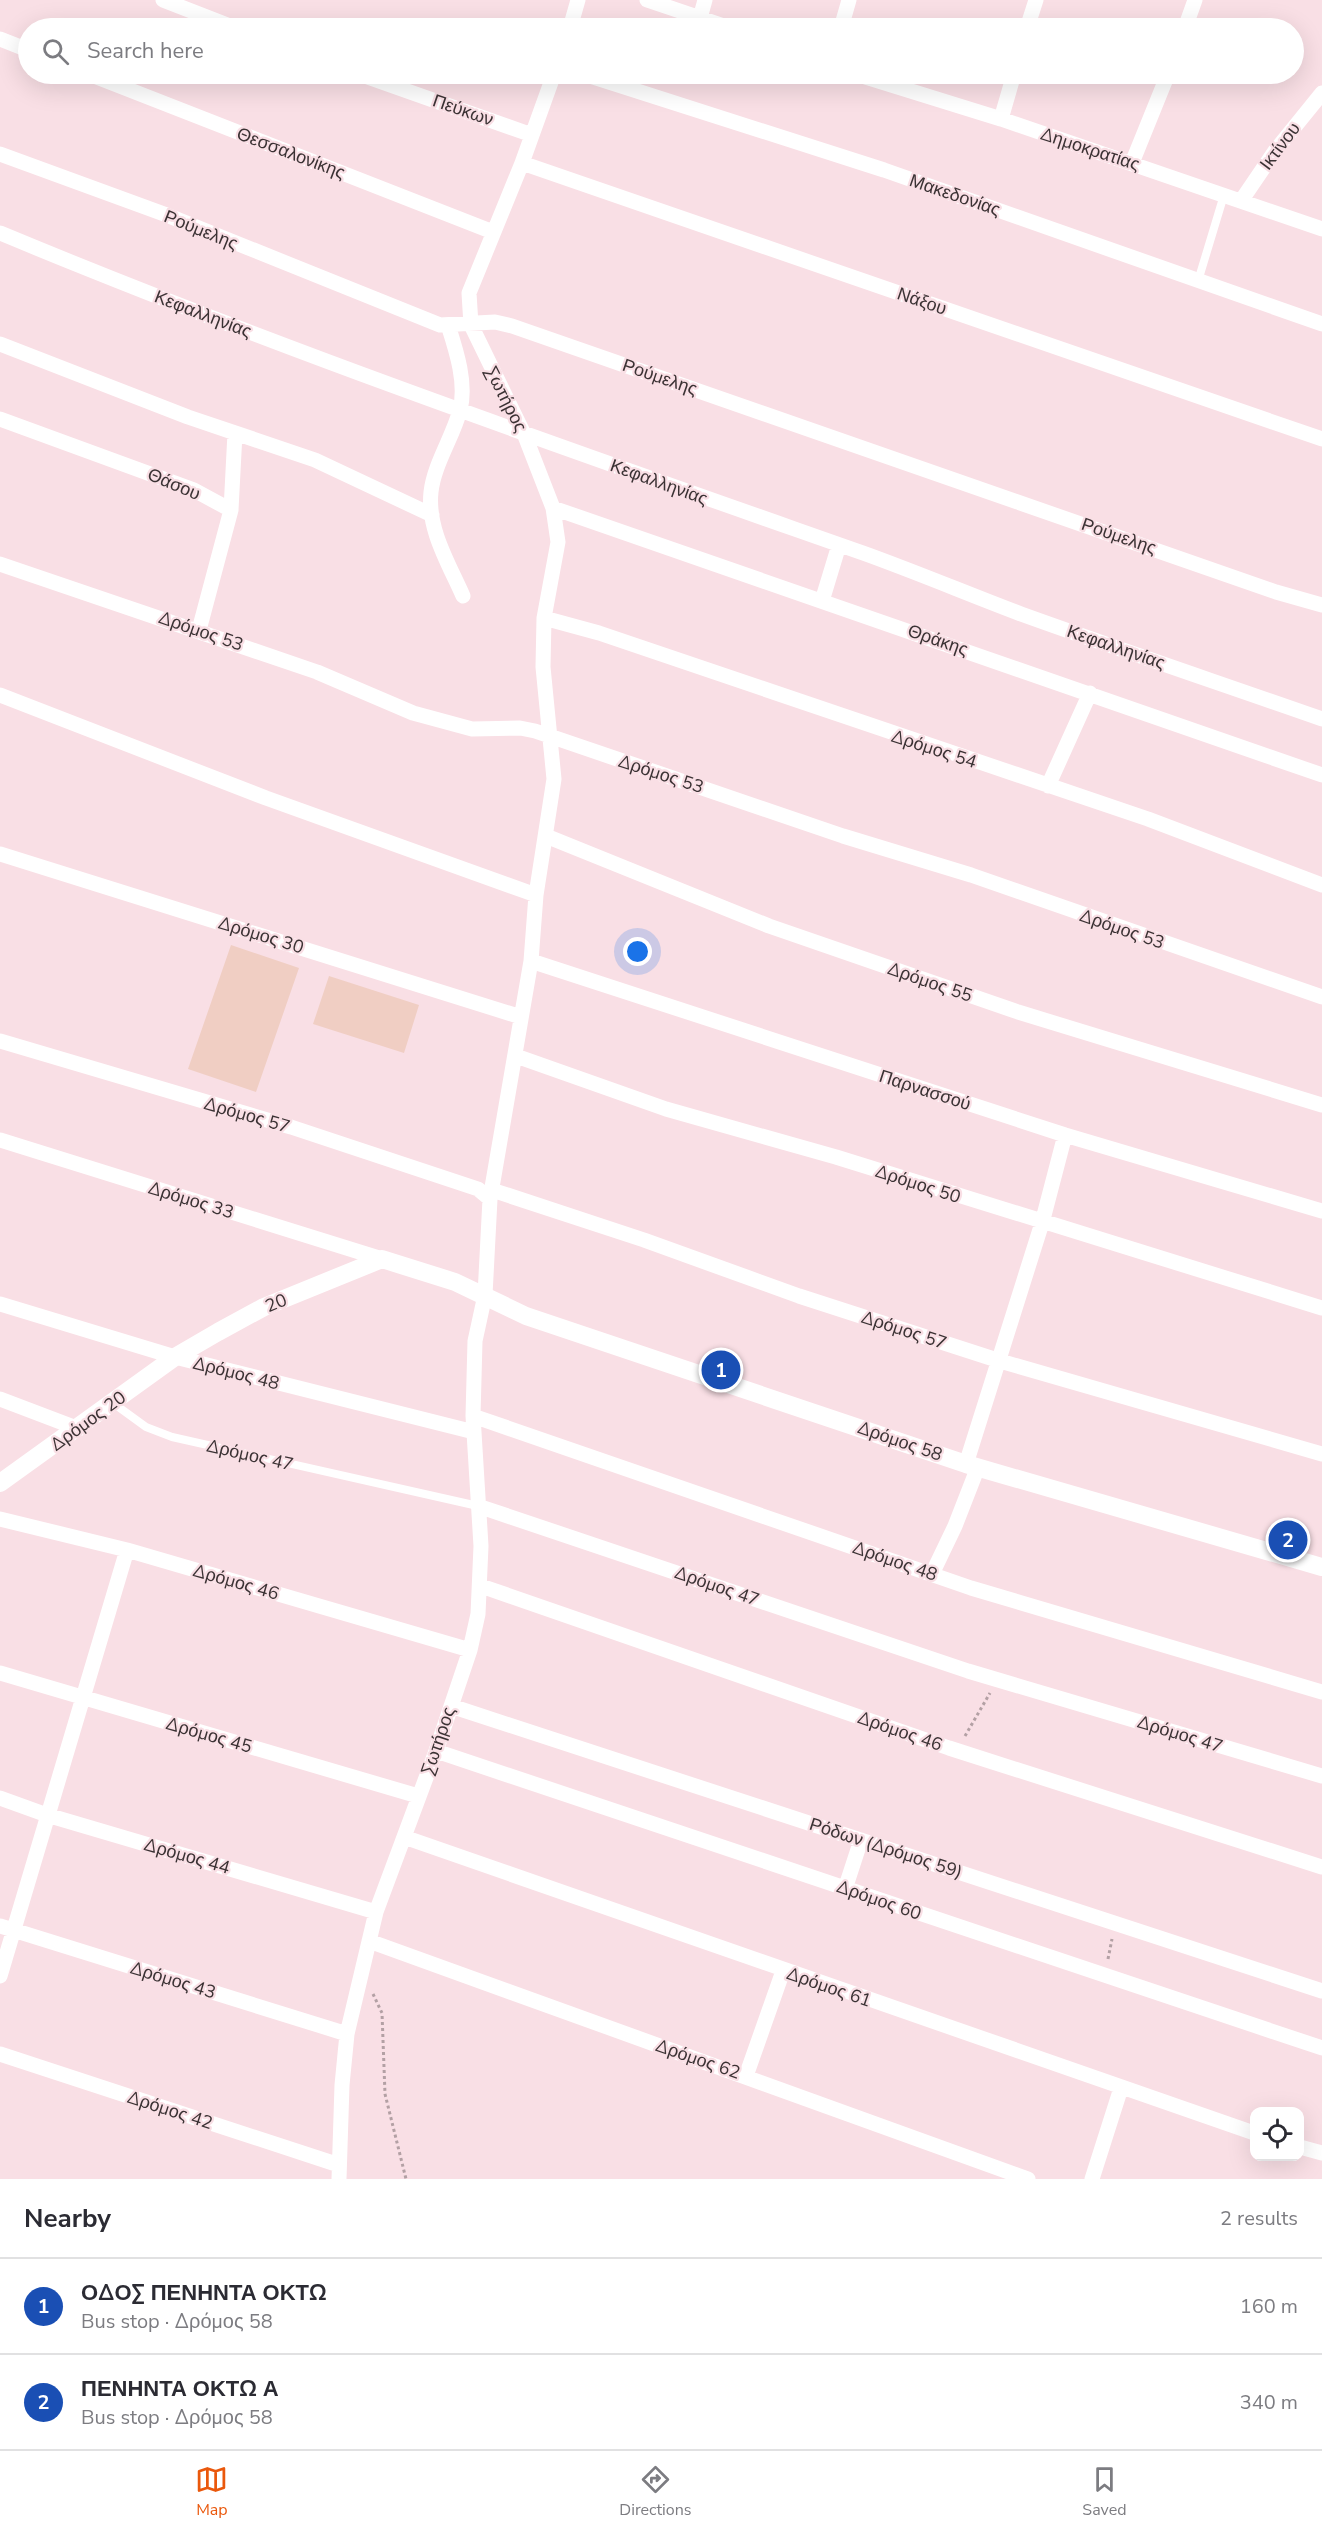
<!DOCTYPE html>
<meta charset="utf-8">
<style>
body{margin:0;font-family:"Nunito Sans",sans-serif;background:#f7f7f7;color:#2b2b33}
.controls{position:absolute;right:18px;bottom:18px;display:grid;overflow:hidden;border-radius:12px;box-shadow:0 6px 24px #0002}
.controls button{width:54px;height:54px;display:grid;place-items:center;padding:0;border:0;border-bottom:2px solid #e1e1e2;background:#fff;color:#2b2b33;font:30px sans-serif}
.you{position:absolute;left:638px;top:952px;width:21px;height:21px;margin:-15px;border:4px solid #fff;border-radius:50%;background:#1a73e8;box-shadow:0 0 0 9px #1a73e833}
.badge{display:grid;place-items:center;width:39px;height:39px;border-radius:50%;background:#ea580c;color:#fff;font-size:20px;font-weight:700}
.pin{position:absolute;translate:-50% -50%;border:3px solid #fff;box-shadow:0 2px 6px #0006}
.list{margin:0;padding:0;list-style:none}
h2{display:flex;justify-content:space-between;align-items:center;height:78px;margin:0;padding:0 24px;font-size:26px}
h2 small{font-size:20px;font-weight:400;color:#7c7c81}
.list li{display:grid;grid-template-columns:39px 1fr auto;gap:18px;align-items:center;box-sizing:border-box;height:96px;padding:0 24px;border-top:2px solid #e1e1e2}
.list b{display:block;font-size:22px;white-space:nowrap}
.list p{margin:0;font-size:20px;white-space:nowrap;color:#7c7c81}
.list em{font-size:20px;font-style:normal;color:#7c7c81}
.icon{flex:none;width:33px;height:33px;fill:none;stroke:currentColor;stroke-width:2;stroke-linecap:round;stroke-linejoin:round}
.map{position:relative;flex:none;width:1322px;height:2179px;overflow:hidden}
.search{position:absolute;background:#fff;box-shadow:0 6px 24px #0002;left:18px;right:18px;top:18px;height:66px;display:flex;align-items:center;gap:15px;box-sizing:border-box;padding:0 21px;border-radius:33px;color:#7c7c81;font-size:22px}
.sheet{height:270px;background:#fff}
nav{display:flex;justify-content:space-around;align-items:center;box-sizing:border-box;height:84px;border-top:2px solid #e1e1e2;background:#fff;font-size:16px;color:#7c7c81}
nav a{display:grid;justify-items:center;gap:3px}
nav .on{color:#ea580c}
.map>svg:first-child{display:block}
.green{fill:#f0cec3}
.lines{fill:none;stroke-linecap:round;stroke-linejoin:round}
.path{stroke:#b3a0a4;stroke-width:3;stroke-dasharray:3 3;stroke-linecap:butt}
.service{stroke:#fff;stroke-width:8}
.minor{stroke:#fff;stroke-width:15}
.tertiary{stroke:#fff;stroke-width:18}
.labels{text-anchor:middle;dominant-baseline:central;stroke-width:4.5;stroke-linejoin:round;paint-order:stroke}
.street-label{font-size:18px;fill:#3b3234;stroke:#f9dfe5}
</style>
<div class="map">
<svg width="1322" height="2179" viewBox="0 0 1322 2179">
<rect width="100%" height="100%" fill="#f9dfe5"/>
<path class="green" d="M231,945L299,968L256,1092L188,1069Z
M329,976L419,1005L404,1053L313,1024Z"/>
<g class="lines">
<path class="path" d="M965,1736L990,1693
M1108,1959L1112,1939
M373,1994L382,2013L385,2094L406,2179"/>
<path class="service" d="M1198,281L1224,195
M113,1403L146,1427L172,1437L478,1506"/>
<path class="minor" d="M163,0L235,28
M647,0L730,28
M700,18L705,0
M570,28L578,0
M841,28L849,0
M1027,28L1036,0
M1185,28L1195,0
M0,39L28,50
M89,74L493,232
M359,74L532,135
M584,74L884,170L1322,324
M856,74L1001,119L1322,229
M1001,119L1014,74
M0,154L164,214L440,325L495,322L512,326L1276,592L1322,605
M522,163L1322,439
M1132,163L1168,74
M1241,201L1275,151L1322,93
M0,233C284,351 573,451 863,553C916,572 968,594 1021,614C1121,650 1222,684 1322,719
M448,325C456,350 467,383 460,410C453,437 434,464 431,492C427,529 449,564 463,596
M0,344L188,417L315,460L432,515
M0,419L194,490L231,510L199,630
M553,508L1322,775
M231,510L235,433
M0,564L317,672L413,713L472,729L520,728L535,731L843,836L971,875L1322,997
M822,601L839,545
M544,618L599,633L1148,819L1322,885
M0,695L266,798L536,895
M1048,786L1090,693
M546,836L769,926L1018,1012L1322,1105
M0,854L521,1017
M531,961L1065,1135L1322,1211
M0,1041L291,1127L478,1189L490,1199
M516,1056L666,1109L836,1157L1322,1308
M0,1140L382,1259
M492,1190L644,1240L799,1296L1000,1361L1322,1454
M0,1304L175,1357L474,1432
M0,1399L79,1429
M473,1416L971,1588L1322,1692
M966,1464L1042,1223L1065,1135
M478,1506L968,1671L1322,1776
M0,1519L127,1550L470,1650
M932,1574L955,1526L978,1467
M481,1586L949,1748L1322,1867
M0,1673L418,1796
M451,1706L1322,1991
M436,1751L1322,2048
M0,1798L47,1815L376,1912
M404,1837L1254,2133
M845,1889L861,1840
M0,1926L347,2034
M369,1941L1028,2179
M0,1976L127,1550
M0,2054L339,2165
M746,2076L783,1971
M1300,2147L1322,2153
M339,2179L342,2085L347,2034L376,1912L436,1751L470,1650L478,1614L481,1546L473,1416L475,1341L485,1295L490,1199L531,961L536,895L554,779L543,667L544,618L558,542L553,508L525,436L471,325L469,293L522,163L554,74
M1092,2179L1121,2088"/>
<path class="tertiary" d="M0,1483L175,1357L218,1332L264,1307L382,1259L455,1282L526,1316L966,1464L1322,1567"/>
</g>
<g class="labels">
<g class="street-label">
<text transform="translate(463 110) rotate(19)">Πεύκων</text>
<text transform="translate(1280 146) rotate(-53)">Ικτίνου</text>
<text transform="translate(1090 149) rotate(18)">Δημοκρατίας</text>
<text transform="translate(291 153) rotate(21)">Θεσσαλονίκης</text>
<text transform="translate(955 195) rotate(19)">Μακεδονίας</text>
<text transform="translate(201 230) rotate(22)">Ρούμελης</text>
<text transform="translate(922 301) rotate(19)">Νάξου</text>
<text transform="translate(203 314) rotate(21)">Κεφαλληνίας</text>
<text transform="translate(660 377) rotate(19)">Ρούμελης</text>
<text transform="translate(506 399) rotate(63)">Σωτήρος</text>
<text transform="translate(659 482) rotate(20)">Κεφαλληνίας</text>
<text transform="translate(174 484) rotate(23)">Θάσου</text>
<text transform="translate(1119 536) rotate(19)">Ρούμελης</text>
<text transform="translate(201 631) rotate(19)">Δρόμος 53</text>
<text transform="translate(938 640) rotate(19)">Θράκης</text>
<text transform="translate(1116 647) rotate(19)">Κεφαλληνίας</text>
<text transform="translate(934 749) rotate(18)">Δρόμος 54</text>
<text transform="translate(661 774) rotate(18)">Δρόμος 53</text>
<text transform="translate(1122 929) rotate(19)">Δρόμος 53</text>
<text transform="translate(261 935) rotate(17)">Δρόμος 30</text>
<text transform="translate(930 982) rotate(19)">Δρόμος 55</text>
<text transform="translate(925 1090) rotate(18)">Παρνασσού</text>
<text transform="translate(247 1115) rotate(16)">Δρόμος 57</text>
<text transform="translate(918 1184) rotate(18)">Δρόμος 50</text>
<text transform="translate(191 1200) rotate(17)">Δρόμος 33</text>
<text transform="translate(276 1303) rotate(-22)">20</text>
<text transform="translate(904 1330) rotate(18)">Δρόμος 57</text>
<text transform="translate(236 1373) rotate(14)">Δρόμος 48</text>
<text transform="translate(88 1421) rotate(-36)">Δρόμος 20</text>
<text transform="translate(900 1441) rotate(19)">Δρόμος 58</text>
<text transform="translate(250 1455) rotate(13)">Δρόμος 47</text>
<text transform="translate(895 1561) rotate(19)">Δρόμος 48</text>
<text transform="translate(236 1582) rotate(16)">Δρόμος 46</text>
<text transform="translate(717 1586) rotate(19)">Δρόμος 47</text>
<text transform="translate(900 1731) rotate(19)">Δρόμος 46</text>
<text transform="translate(1180 1734) rotate(17)">Δρόμος 47</text>
<text transform="translate(209 1735) rotate(16)">Δρόμος 45</text>
<text transform="translate(438 1741) rotate(-71)">Σωτήρος</text>
<text transform="translate(886 1848) rotate(18)">Ρόδων (Δρόμος 59)</text>
<text transform="translate(187 1856) rotate(16)">Δρόμος 44</text>
<text transform="translate(879 1900) rotate(19)">Δρόμος 60</text>
<text transform="translate(173 1980) rotate(17)">Δρόμος 43</text>
<text transform="translate(829 1987) rotate(19)">Δρόμος 61</text>
<text transform="translate(698 2059) rotate(19)">Δρόμος 62</text>
<text transform="translate(170 2110) rotate(18)">Δρόμος 42</text>
</g>
</g>
</svg>
<div class="controls">
<button><svg class="icon" aria-label="locate" viewBox="0 0 24 24"><circle cx="12" cy="12" r="6"/><path d="M12 2v4M12 18v4M2 12h4M18 12h4"/></svg></button>
</div>
<div class="you"></div>
<div class="pin badge" style="left:721px;top:1370px;background:#1a4fb4">1</div>
<div class="pin badge" style="left:1288px;top:1540px;background:#1a4fb4">2</div>
<div class="search"><svg class="icon" aria-label="search" viewBox="0 0 24 24"><circle cx="10" cy="10" r="6"/><path d="M15 15l6 6"/></svg>Search here</div>
</div>
<section class="sheet">
<h2>Nearby<small>2 results</small></h2>
<ul class="list">
<li><span class="badge" style="background:#1a4fb4">1</span><div><b>ΟΔΟΣ ΠΕΝΗΝΤΑ ΟΚΤΩ</b><p>Bus stop · Δρόμος 58</p></div><em>160 m</em></li>
<li><span class="badge" style="background:#1a4fb4">2</span><div><b>ΠΕΝΗΝΤΑ ΟΚΤΩ Α</b><p>Bus stop · Δρόμος 58</p></div><em>340 m</em></li>
</ul>
</section>
<nav>
<a class="on"><svg class="icon" aria-label="map" viewBox="0 0 24 24"><path d="M3 6l6-2 6 2 6-2v14l-6 2-6-2-6 2zM9 4v14M15 6v14"/></svg>Map</a>
<a><svg class="icon" aria-label="directions" viewBox="0 0 24 24"><path d="M12 3l9 9-9 9-9-9zM9 14v-3h6M13 9l2 2-2 2"/></svg>Directions</a>
<a><svg class="icon" aria-label="saved" viewBox="0 0 24 24"><path d="M7 4h10v16l-5-4-5 4z"/></svg>Saved</a>
</nav>
